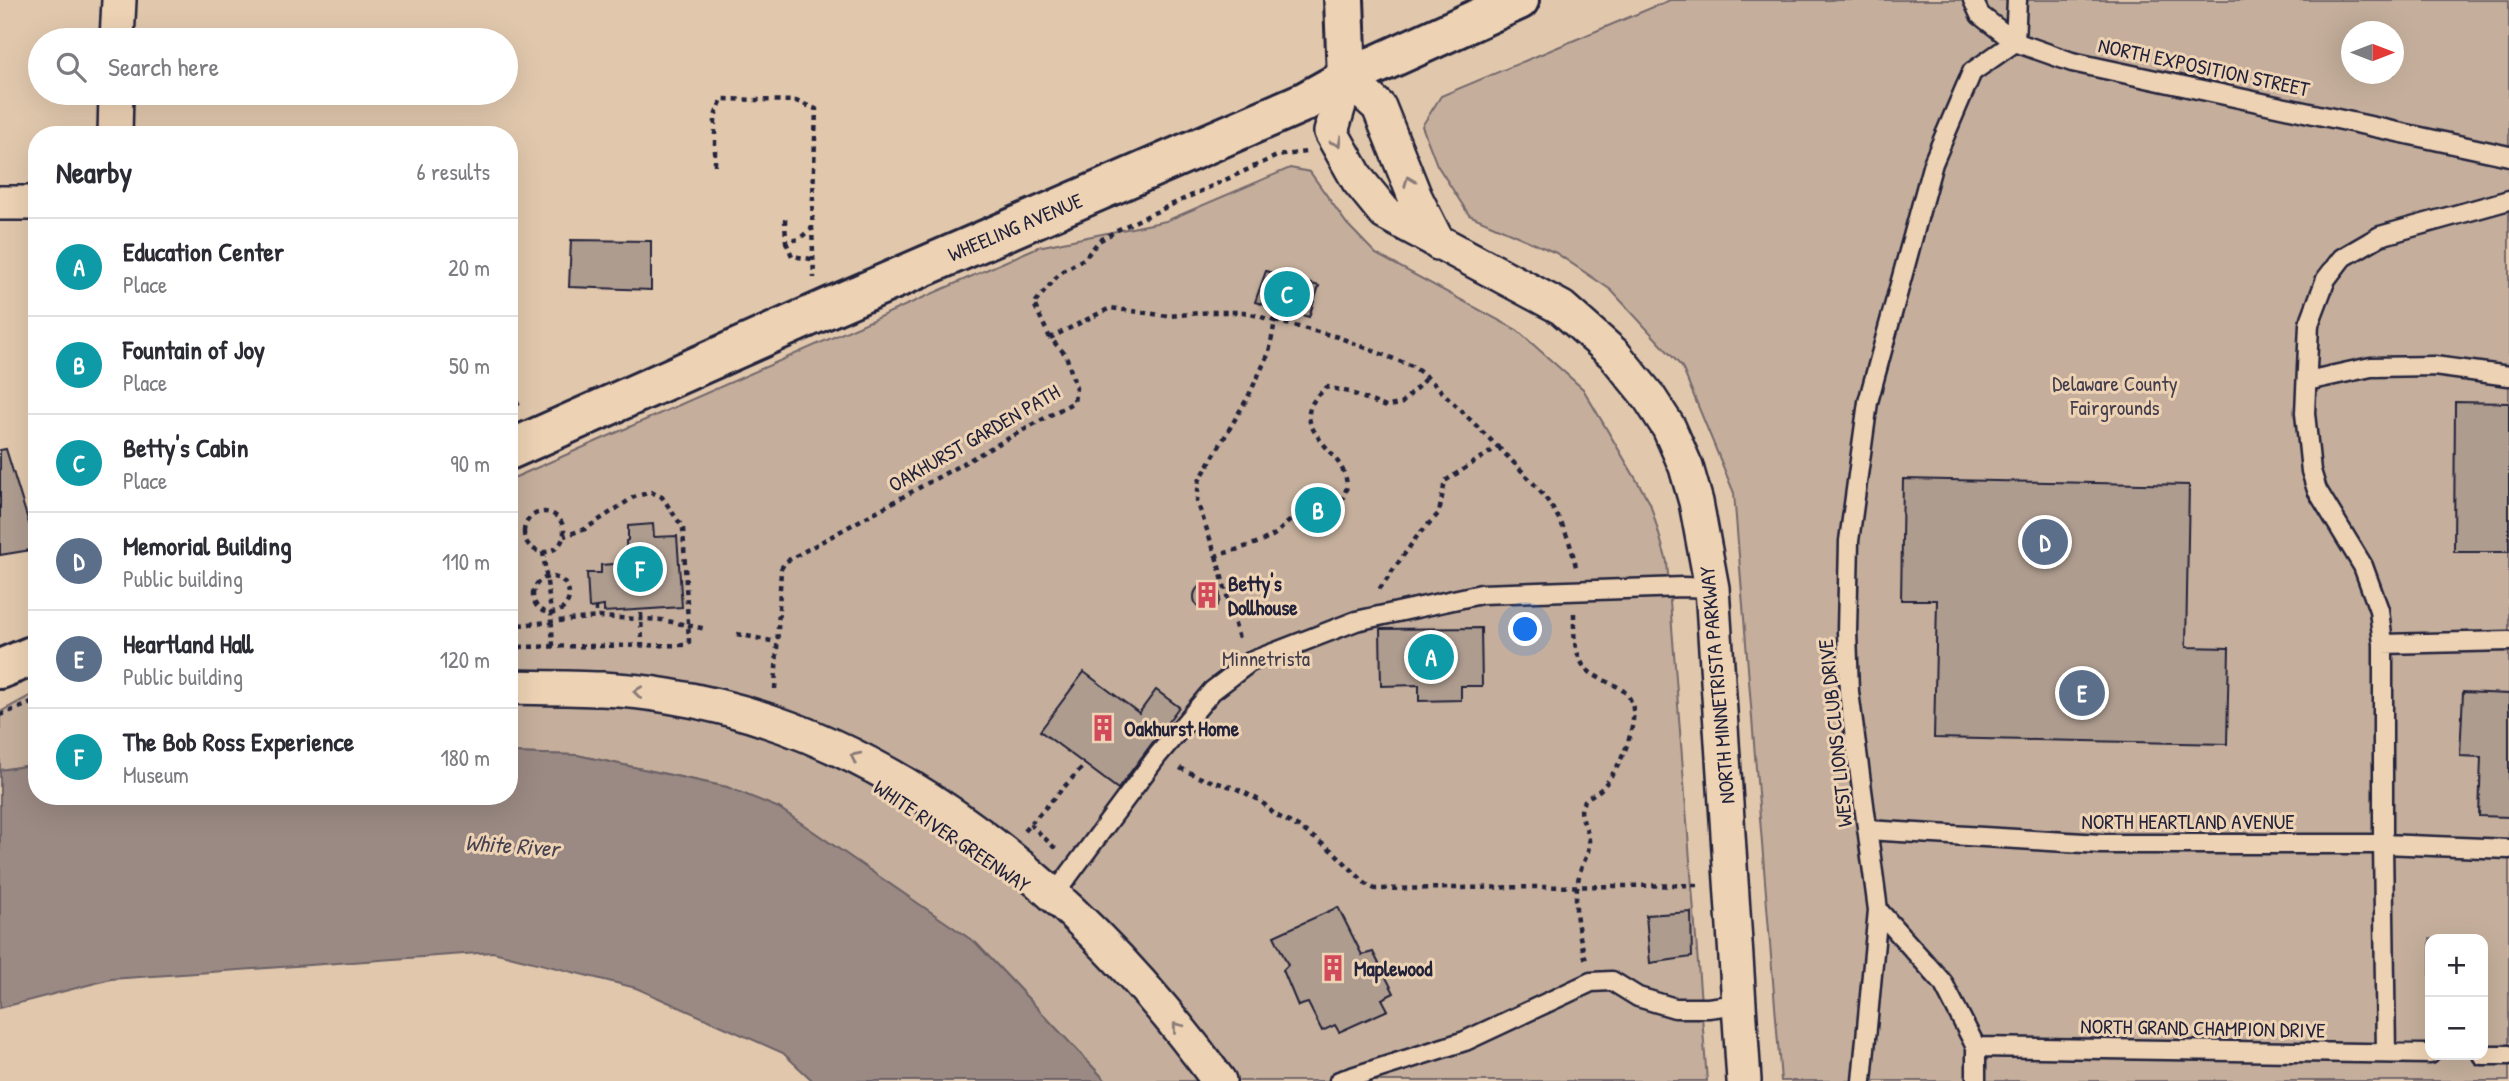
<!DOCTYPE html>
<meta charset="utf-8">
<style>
body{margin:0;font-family:"Patrick Hand",sans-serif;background:#f7f7f7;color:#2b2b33}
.controls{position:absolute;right:21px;bottom:21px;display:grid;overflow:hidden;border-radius:14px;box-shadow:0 7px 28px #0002}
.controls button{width:63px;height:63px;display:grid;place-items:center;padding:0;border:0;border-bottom:2px solid #e1e1e2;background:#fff;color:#2b2b33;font:35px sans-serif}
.compass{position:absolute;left:2341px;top:21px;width:63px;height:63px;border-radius:50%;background:#fff;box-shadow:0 7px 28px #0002;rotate:90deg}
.you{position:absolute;left:1526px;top:630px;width:24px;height:24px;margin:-18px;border:5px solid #fff;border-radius:50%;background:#1a73e8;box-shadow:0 0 0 10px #1a73e833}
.badge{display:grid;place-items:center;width:46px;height:46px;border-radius:50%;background:#b45309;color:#fff;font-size:23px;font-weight:700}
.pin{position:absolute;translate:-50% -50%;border:4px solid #fff;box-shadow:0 2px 7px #0006}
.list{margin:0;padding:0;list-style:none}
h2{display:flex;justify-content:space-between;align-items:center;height:91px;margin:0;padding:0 28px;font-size:30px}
h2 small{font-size:23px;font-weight:400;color:#7c7c81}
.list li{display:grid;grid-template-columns:46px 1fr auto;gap:21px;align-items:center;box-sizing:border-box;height:98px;padding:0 28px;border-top:2px solid #e1e1e2}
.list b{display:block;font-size:26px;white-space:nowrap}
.list p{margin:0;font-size:23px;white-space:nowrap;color:#7c7c81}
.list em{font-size:23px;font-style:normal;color:#7c7c81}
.icon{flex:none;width:38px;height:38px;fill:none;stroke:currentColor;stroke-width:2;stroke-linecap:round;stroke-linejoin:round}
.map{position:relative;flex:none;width:2509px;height:1081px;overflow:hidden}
.search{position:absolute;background:#fff;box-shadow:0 7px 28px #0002;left:28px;top:28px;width:490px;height:77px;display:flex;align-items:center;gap:18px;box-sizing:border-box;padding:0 24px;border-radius:38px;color:#7c7c81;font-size:26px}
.panel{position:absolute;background:#fff;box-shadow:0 7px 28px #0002;left:28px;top:126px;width:490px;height:679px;border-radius:28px}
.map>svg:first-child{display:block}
.green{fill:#c5af9c;stroke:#74686c;stroke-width:2;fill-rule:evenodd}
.water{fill:#9b8a83;stroke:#6b6066;stroke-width:2}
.building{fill:#ae9c8f;stroke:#22223b;stroke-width:2}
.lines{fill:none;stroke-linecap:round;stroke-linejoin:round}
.lane-casing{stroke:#22223b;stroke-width:23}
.street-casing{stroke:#22223b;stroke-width:38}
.secondary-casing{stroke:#22223b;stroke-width:44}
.path{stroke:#22223b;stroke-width:4.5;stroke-dasharray:5 5;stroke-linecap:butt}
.lane{stroke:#edd2b4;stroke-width:18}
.street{stroke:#edd2b4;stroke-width:33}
.secondary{stroke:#edd2b4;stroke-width:38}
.oneway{stroke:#887a78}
.labels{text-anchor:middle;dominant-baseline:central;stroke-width:6;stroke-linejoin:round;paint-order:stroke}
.street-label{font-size:21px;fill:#22223b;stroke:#edd2b4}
.park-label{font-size:21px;fill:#433e4e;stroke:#edd2b4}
.poi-label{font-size:21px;font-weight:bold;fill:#22223b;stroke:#edd2b4;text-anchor:start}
.water-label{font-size:23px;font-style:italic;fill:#464151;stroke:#edd2b4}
</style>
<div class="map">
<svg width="2509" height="1081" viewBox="0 0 2509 1081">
<rect width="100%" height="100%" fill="#e1c8ad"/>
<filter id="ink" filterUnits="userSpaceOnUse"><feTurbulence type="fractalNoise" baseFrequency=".0143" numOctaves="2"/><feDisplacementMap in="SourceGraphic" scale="14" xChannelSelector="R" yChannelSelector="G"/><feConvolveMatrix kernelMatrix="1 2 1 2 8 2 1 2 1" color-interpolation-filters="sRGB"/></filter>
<g filter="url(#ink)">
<path class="green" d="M1670,0H2509V1081H1781L1734,493L1682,367L1611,290L1556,253L1469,215L1437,165L1422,126L1441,96ZM2352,32H2394V74H2352ZM2430,939H2483V1055H2430Z
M1290,168L1310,172L1347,224L1376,254L1517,330L1583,389L1650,503L1667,562L1707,1081H1106L976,943L727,787L577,755L509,753V480L1038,247L1166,221Z
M37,692V764L0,770V712Z"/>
<path class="water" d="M509,753L577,755L727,787L779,808L976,943L1106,1081H813L783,1053L636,988L493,952L111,979L0,1008V770L37,764V796H509Z"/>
<path class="building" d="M571,240L651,241V290L569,287Z
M1266,271L1319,286L1309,317L1255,302Z
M2455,402L2509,403V552H2454Z
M6,449L37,549L0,555V450Z
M1903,479L2189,485L2186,647L2229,648L2227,744L1934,738L1937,600H1901Z
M653,524L654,537L677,536L682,607L604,612V606L589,608L587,573H601V565L627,563L626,541L628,540V526Z
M1194 597a13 13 0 1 1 26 0a13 13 0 1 1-26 0Z
M1481,628L1482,686H1461V700L1419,701V685L1381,686L1380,629Z
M1084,672L1139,713L1156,690L1179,707L1118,789L1040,731Z
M2463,692L2509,694V817L2479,816L2481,757L2460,756Z
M1338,907L1362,955L1373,952L1394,993L1382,999L1388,1010L1339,1032L1335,1025L1322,1031L1308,1003L1298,1006L1283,970L1288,965L1274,936Z
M1691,912L1692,957L1650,963L1646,915Z"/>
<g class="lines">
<defs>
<path id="lane" d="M1973,0L1980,15L2015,42L2072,62L2509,156
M2015,42L2017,0
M2307,381L2371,367L2434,366L2509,376
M2383,644L2509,641
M1867,830L2101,844H2383L2509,849
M1054,895L1158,755L1212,691L1250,662L1356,621L1481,594L1683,587L1712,588
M1878,910L1943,983L1976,1047V1081
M1976,1047L2430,1054
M2386,1053L2383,844V644L2379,610L2363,566L2317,490L2311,471L2305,413L2309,324L2326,279L2342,258L2380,236L2509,200
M2482,1055H2509
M1339,1081L1465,1041L1591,982L1612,981L1638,997L1675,1008H1708L1739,1004
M1862,1081L1878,910L1849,692L1847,631L1849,541L1868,402L1933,163L1972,72L2015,42"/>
<path id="street" d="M117,40L119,0
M115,135L116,93
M0,203H37
M1438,243L1415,197L1379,107L1347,78L1331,132L1358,180L1385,213L1562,308L1614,354L1649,397L1669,428L1686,467L1696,502L1712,588L1744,1081
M509,687C562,688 615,687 668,696C896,732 1087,900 1219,1081"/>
<path id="secondary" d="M1344,0L1347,78
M509,450L835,305L1304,102L1347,78L1519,0
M0,669L37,654"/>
</defs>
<use href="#lane" class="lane-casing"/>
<use href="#street" class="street-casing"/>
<use href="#secondary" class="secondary-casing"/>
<path class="path" d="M715,165V116L722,99L796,101L816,109L812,227L814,278
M785,219L786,242L799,239L812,228
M786,242L792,256L812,259
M1275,321L1338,337L1412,366L1427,377L1498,447L1445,481L1439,513L1418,535L1378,591
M1050,338L1034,304L1060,273L1085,258L1099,241L1119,229L1277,156L1306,152
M509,395L516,400L519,407
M1498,447C1537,486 1564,510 1576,567
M524 532a20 20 0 1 1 40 0a20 20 0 1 1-40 0Z
M543,552L551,612L553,646
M1216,556L1239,639
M533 595a18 18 0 1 1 36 0a18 18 0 1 1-36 0Z
M596,607V617
M641,613L642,646
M1574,613C1574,631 1573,649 1583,665C1598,687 1637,679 1633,720C1631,742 1617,772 1602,788C1597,794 1586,796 1582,805C1578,817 1589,829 1589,841C1590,855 1581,864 1579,876C1572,910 1578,929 1586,961
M509,626L599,617L662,620L706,629
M737,634L776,642
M509,647L685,645L689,642L683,528L662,497L651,492L634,497L585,529L564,536
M775,689L781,569L785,562L1074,402L1076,388L1066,355L1050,338L1110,308L1168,316L1211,312H1244L1275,321L1269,353L1248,397L1199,481L1197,501L1216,556C1234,550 1255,545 1272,536C1280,532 1285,523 1293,519C1308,510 1330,516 1342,499C1364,465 1300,439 1310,408C1313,399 1321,393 1327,387L1349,392L1386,407L1402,403L1427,377
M0,715L37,701
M1180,768L1201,778L1235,788L1261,801L1274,814L1302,829L1335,853L1366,884L1375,889L1700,885
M1030,824L1057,850
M1024,831L1085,764"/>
<use href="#lane" class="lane"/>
<use href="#street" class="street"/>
<use href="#secondary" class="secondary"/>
</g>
<defs><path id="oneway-chevron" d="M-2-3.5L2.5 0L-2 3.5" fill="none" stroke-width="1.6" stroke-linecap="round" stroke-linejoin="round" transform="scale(1.75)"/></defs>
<g class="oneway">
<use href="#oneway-chevron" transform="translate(1337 142) rotate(61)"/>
<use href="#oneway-chevron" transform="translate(1409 181) rotate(-112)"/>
<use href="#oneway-chevron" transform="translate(638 692) rotate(-173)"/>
<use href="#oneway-chevron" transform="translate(855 757) rotate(-153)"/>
<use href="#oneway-chevron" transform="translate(1177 1027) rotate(-130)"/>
</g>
</g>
<defs>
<symbol id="building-bare" viewBox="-9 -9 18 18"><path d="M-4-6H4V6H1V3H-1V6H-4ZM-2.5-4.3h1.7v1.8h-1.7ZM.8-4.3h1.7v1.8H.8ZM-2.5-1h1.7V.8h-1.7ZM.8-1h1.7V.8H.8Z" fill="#d1495b" stroke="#edd2b4" stroke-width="2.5" paint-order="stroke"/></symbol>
</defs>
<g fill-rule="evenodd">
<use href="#building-bare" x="1188" y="576" width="38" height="38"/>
<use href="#building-bare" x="1084" y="709" width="38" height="38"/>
<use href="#building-bare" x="1314" y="949" width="38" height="38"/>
</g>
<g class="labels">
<g class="street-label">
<text transform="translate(2204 67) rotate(12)">NORTH EXPOSITION STREET</text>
<text transform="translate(1015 227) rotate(-23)">WHEELING AVENUE</text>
<text transform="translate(974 438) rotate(-30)">OAKHURST GARDEN PATH</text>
<text transform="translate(1717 685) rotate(-95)">NORTH MINNETRISTA PARKWAY</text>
<text transform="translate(1835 733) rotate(-96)">WEST LIONS CLUB DRIVE</text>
<text x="2188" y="821">NORTH HEARTLAND AVENUE</text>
<text transform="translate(952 836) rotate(34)">WHITE RIVER GREENWAY</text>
<text transform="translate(2203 1028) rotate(1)">NORTH GRAND CHAMPION DRIVE</text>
</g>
<g class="park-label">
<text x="2115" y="383">Delaware County<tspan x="2115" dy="24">Fairgrounds</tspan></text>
<text x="1266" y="658">Minnetrista</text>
</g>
<g class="poi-label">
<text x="1228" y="583">Betty's<tspan x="1228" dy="24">Dollhouse</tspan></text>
<text x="1124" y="728">Oakhurst Home</text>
<text x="1354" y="968">Maplewood</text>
</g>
<g class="water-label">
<text transform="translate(512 845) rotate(4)">White River</text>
</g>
</g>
</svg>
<div class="controls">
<button>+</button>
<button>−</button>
</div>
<svg class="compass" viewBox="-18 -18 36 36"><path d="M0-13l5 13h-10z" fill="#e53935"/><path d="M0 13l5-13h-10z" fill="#7c7c81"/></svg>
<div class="you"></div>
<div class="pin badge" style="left:1431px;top:657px;background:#0f9aa8">A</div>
<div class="pin badge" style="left:1318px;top:510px;background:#0f9aa8">B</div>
<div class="pin badge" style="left:1287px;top:294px;background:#0f9aa8">C</div>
<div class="pin badge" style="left:2045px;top:542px;background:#5c6f8a">D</div>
<div class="pin badge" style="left:2082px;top:693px;background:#5c6f8a">E</div>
<div class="pin badge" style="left:640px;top:569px;background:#0f9aa8">F</div>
<div class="search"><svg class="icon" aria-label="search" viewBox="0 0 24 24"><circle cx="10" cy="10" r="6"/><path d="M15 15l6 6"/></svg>Search here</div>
<section class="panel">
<h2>Nearby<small>6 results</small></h2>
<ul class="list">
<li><span class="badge" style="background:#0f9aa8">A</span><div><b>Education Center</b><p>Place</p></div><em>20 m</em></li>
<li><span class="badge" style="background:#0f9aa8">B</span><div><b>Fountain of Joy</b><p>Place</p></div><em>50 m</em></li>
<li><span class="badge" style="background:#0f9aa8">C</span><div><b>Betty's Cabin</b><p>Place</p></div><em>90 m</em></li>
<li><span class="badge" style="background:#5c6f8a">D</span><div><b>Memorial Building</b><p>Public building</p></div><em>110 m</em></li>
<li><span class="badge" style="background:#5c6f8a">E</span><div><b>Heartland Hall</b><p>Public building</p></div><em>120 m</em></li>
<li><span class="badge" style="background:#0f9aa8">F</span><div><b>The Bob Ross Experience</b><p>Museum</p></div><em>180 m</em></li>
</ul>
</section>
</div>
